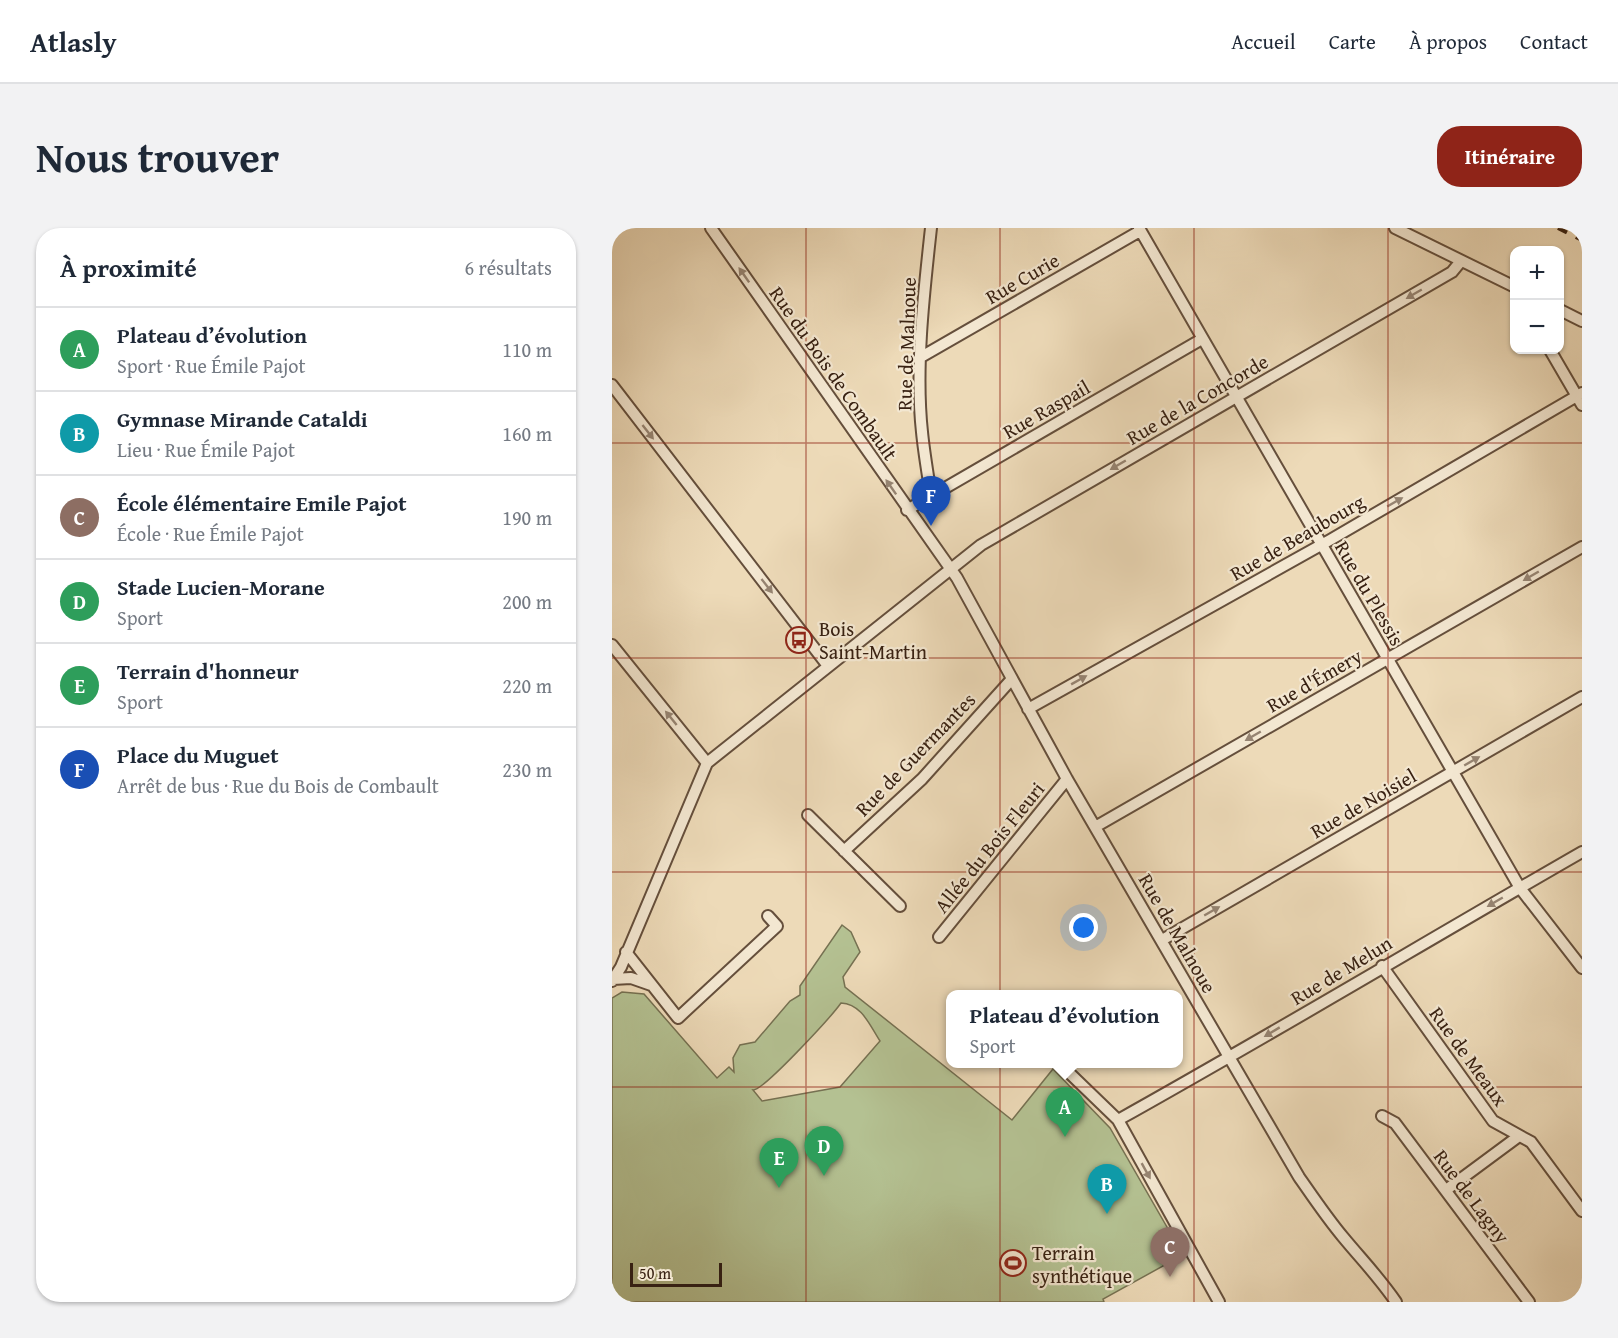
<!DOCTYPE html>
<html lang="fr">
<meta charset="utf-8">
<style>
body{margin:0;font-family:"Gentium Book Plus",serif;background:#f2f2f3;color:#1f2937}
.controls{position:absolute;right:18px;top:18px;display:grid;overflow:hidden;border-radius:12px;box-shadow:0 2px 4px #0004}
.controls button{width:54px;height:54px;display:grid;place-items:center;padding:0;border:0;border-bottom:2px solid #e0e1e3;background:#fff;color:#1f2937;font:30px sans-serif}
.scale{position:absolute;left:18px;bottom:15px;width:92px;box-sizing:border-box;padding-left:6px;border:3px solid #382112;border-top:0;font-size:16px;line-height:21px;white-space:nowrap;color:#382112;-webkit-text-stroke:4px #f3e7d1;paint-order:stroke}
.you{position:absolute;left:472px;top:700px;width:21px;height:21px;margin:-15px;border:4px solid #fff;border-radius:50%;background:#1a73e8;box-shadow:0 0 0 9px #1a73e833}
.badge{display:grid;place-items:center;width:39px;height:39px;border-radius:50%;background:#8f2418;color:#fff;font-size:20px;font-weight:700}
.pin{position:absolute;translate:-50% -50px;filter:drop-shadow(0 2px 3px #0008)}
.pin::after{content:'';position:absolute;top:32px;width:21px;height:18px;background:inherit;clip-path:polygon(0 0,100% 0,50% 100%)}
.popup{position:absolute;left:334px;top:762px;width:237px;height:78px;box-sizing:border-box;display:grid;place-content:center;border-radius:12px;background:#fff;filter:drop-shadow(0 2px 4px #0005);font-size:20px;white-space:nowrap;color:#747a83}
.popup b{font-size:22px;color:#1f2937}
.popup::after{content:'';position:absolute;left:50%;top:100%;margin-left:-12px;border:12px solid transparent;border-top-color:#fff}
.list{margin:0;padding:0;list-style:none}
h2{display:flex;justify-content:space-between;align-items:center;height:78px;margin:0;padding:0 24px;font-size:26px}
h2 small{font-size:20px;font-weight:400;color:#747a83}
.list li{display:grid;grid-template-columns:39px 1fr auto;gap:18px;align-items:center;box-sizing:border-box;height:84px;padding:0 24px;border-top:2px solid #e0e1e3}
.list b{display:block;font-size:22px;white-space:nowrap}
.list p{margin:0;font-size:20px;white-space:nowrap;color:#747a83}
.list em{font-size:20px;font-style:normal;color:#747a83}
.map{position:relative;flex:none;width:970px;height:1074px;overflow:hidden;border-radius:24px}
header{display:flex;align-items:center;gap:36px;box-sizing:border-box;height:84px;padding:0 30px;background:#fff;border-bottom:2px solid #e0e1e3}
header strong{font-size:28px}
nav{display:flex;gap:33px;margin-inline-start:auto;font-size:21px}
.intro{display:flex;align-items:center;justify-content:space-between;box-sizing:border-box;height:144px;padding:0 36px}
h1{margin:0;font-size:42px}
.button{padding:15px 27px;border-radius:24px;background:#8f2418;color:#fff;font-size:21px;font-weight:700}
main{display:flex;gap:36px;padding:0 36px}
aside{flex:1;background:#fff;border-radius:24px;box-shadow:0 2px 4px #0004}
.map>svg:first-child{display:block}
.green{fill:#b4c192;stroke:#767152;stroke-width:1.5;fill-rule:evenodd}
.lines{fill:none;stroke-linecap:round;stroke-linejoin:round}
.street-casing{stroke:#654f3c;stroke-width:14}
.street{stroke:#f3e7d1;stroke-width:10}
.rail{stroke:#382112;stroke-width:4;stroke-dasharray:10 10;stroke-linecap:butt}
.oneway{fill:#968472}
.grid{fill:none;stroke:#8f2418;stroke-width:1.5;stroke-opacity:0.55}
.labels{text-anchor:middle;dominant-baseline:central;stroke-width:4.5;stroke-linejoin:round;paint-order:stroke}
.street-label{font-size:20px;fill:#382112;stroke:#f3e7d1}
.poi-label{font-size:20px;fill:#382112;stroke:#f3e7d1;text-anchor:start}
</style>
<header>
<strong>Atlasly</strong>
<nav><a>Accueil</a><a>Carte</a><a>À propos</a><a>Contact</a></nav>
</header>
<div class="intro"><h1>Nous trouver</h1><a class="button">Itinéraire</a></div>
<main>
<aside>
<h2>À proximité<small>6 résultats</small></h2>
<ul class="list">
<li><span class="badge" style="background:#2e9e5b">A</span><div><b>Plateau d’évolution</b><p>Sport · Rue Émile Pajot</p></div><em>110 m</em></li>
<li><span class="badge" style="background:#0f9aa8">B</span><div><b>Gymnase Mirande Cataldi</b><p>Lieu · Rue Émile Pajot</p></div><em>160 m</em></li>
<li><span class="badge" style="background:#8d6e63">C</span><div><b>École élémentaire Emile Pajot</b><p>École · Rue Émile Pajot</p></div><em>190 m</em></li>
<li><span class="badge" style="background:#2e9e5b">D</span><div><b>Stade Lucien-Morane</b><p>Sport</p></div><em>200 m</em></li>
<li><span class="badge" style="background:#2e9e5b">E</span><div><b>Terrain d'honneur</b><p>Sport</p></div><em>220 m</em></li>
<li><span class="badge" style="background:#1a4fb4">F</span><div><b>Place du Muguet</b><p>Arrêt de bus · Rue du Bois de Combault</p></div><em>230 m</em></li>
</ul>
</aside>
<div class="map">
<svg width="970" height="1074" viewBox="0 0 970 1074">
<rect width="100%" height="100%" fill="#eddab8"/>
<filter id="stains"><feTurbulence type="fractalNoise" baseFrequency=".00333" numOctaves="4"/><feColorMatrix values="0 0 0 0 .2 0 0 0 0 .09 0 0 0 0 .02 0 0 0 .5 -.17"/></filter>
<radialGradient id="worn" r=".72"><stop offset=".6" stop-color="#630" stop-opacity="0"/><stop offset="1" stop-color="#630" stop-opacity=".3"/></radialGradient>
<path class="green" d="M230,697L239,704L248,724L231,749L233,759L400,892L441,841L498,900L571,1027L491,1071L492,1074H0V770L10,764L32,766L105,850L117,839L122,844L121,830L128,817L143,814L178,773L188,767V758ZM229,775C250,776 258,798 268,813L228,859L150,873L141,862C151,863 219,789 229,775Z"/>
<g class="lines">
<defs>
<path id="street" d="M99,0L345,350L455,551L687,949C701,969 715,990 731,1009C750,1032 766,1048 784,1074
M527,0L908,660L970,740
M783,0L903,59
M0,2L3,0
M948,82L970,93
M938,122L970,177
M309,129L528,3
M0,157L216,438
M319,268C316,247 312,225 310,204C303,140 312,64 319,0
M295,282L590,111
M0,417L95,535
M416,481L718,312L970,165
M196,587L288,678
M483,599L970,319
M232,623L310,551L399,452
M327,709L455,551
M550,712L970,469
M14,724L66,790L165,698L156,688
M770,738L881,893L919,914L970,983
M1,751L19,750L39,757
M0,753L9,739L95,535L369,317L840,44L849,33
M448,836L506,892L607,1074
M770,888L783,895L917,1074
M506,892C662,805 815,713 970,624
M834,962L907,908"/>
</defs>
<use href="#street" class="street-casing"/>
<use href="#street" class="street"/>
<path class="rail" d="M946,0L970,12"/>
</g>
<defs><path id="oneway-solid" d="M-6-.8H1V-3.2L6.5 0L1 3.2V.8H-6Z" transform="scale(1.5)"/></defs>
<g class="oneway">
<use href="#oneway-solid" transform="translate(132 47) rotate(-125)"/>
<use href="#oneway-solid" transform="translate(802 66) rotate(150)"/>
<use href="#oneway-solid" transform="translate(36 204) rotate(52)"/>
<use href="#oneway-solid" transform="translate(506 237) rotate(150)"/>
<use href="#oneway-solid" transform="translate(279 259) rotate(-125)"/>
<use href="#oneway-solid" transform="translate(783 274) rotate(-30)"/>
<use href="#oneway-solid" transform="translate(919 348) rotate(150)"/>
<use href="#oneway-solid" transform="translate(155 358) rotate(52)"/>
<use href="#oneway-solid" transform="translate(467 452) rotate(-29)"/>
<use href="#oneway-solid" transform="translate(59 490) rotate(-129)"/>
<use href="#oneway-solid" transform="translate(641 508) rotate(150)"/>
<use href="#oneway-solid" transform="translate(860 533) rotate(-30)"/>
<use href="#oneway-solid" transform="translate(883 674) rotate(150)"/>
<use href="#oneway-solid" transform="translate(600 683) rotate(-30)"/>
<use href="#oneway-solid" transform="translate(660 804) rotate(149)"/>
<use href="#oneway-solid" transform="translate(534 943) rotate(61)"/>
</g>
<path class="grid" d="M194,0V1074M388,0V1074M582,0V1074M776,0V1074M0,215H970M0,430H970M0,644H970M0,859H970"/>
<defs>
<symbol id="bus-ring" viewBox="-11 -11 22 22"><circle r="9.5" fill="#f3e7d1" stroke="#8f2418" stroke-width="1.5"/><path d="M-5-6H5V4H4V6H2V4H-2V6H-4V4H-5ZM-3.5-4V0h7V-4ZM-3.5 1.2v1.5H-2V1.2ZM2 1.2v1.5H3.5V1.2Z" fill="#8f2418"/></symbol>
<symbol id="stadium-ring" viewBox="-11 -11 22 22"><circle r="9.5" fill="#f3e7d1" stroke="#8f2418" stroke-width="1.5"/><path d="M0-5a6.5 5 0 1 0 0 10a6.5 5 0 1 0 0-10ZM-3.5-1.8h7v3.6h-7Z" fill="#8f2418"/></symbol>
</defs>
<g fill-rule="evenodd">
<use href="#bus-ring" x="172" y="397" width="30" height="30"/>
<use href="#stadium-ring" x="386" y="1020" width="30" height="30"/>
</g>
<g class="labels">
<g class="street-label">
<text transform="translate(410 50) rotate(-30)">Rue Curie</text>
<text transform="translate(294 116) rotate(-88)">Rue de Malnoue</text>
<text transform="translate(222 145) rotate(55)">Rue du Bois de Combault</text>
<text transform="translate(585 171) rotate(-30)">Rue de la Concorde</text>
<text transform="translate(434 181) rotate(-30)">Rue Raspail</text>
<text transform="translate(685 309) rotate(-30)">Rue de Beaubourg</text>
<text transform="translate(758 365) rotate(60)">Rue du Plessis</text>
<text transform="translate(702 452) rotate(-30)">Rue d'Émery</text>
<text transform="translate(303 526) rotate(-46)">Rue de Guermantes</text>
<text transform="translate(751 575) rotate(-30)">Rue de Noisiel</text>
<text transform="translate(377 619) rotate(-51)">Allée du Bois Fleuri</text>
<text transform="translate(566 705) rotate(60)">Rue de Malnoue</text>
<text transform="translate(729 742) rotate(-31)">Rue de Melun</text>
<text transform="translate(857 828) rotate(54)">Rue de Meaux</text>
<text transform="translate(860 968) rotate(53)">Rue de Lagny</text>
</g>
<g class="poi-label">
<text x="207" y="400">Bois<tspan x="207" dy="23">Saint-Martin</tspan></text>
<text x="420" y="1024">Terrain<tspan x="420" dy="23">synthétique</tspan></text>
</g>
</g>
<rect width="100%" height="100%" filter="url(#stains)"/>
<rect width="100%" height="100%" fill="url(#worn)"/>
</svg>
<div class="controls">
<button>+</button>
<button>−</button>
</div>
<div class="scale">50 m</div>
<div class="you"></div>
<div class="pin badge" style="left:453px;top:909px;background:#2e9e5b">A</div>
<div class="popup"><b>Plateau d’évolution</b>Sport</div>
<div class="pin badge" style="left:495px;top:986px;background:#0f9aa8">B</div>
<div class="pin badge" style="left:558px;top:1049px;background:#8d6e63">C</div>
<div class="pin badge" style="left:212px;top:948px;background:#2e9e5b">D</div>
<div class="pin badge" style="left:167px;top:960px;background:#2e9e5b">E</div>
<div class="pin badge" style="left:319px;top:298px;background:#1a4fb4">F</div>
</div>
</main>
